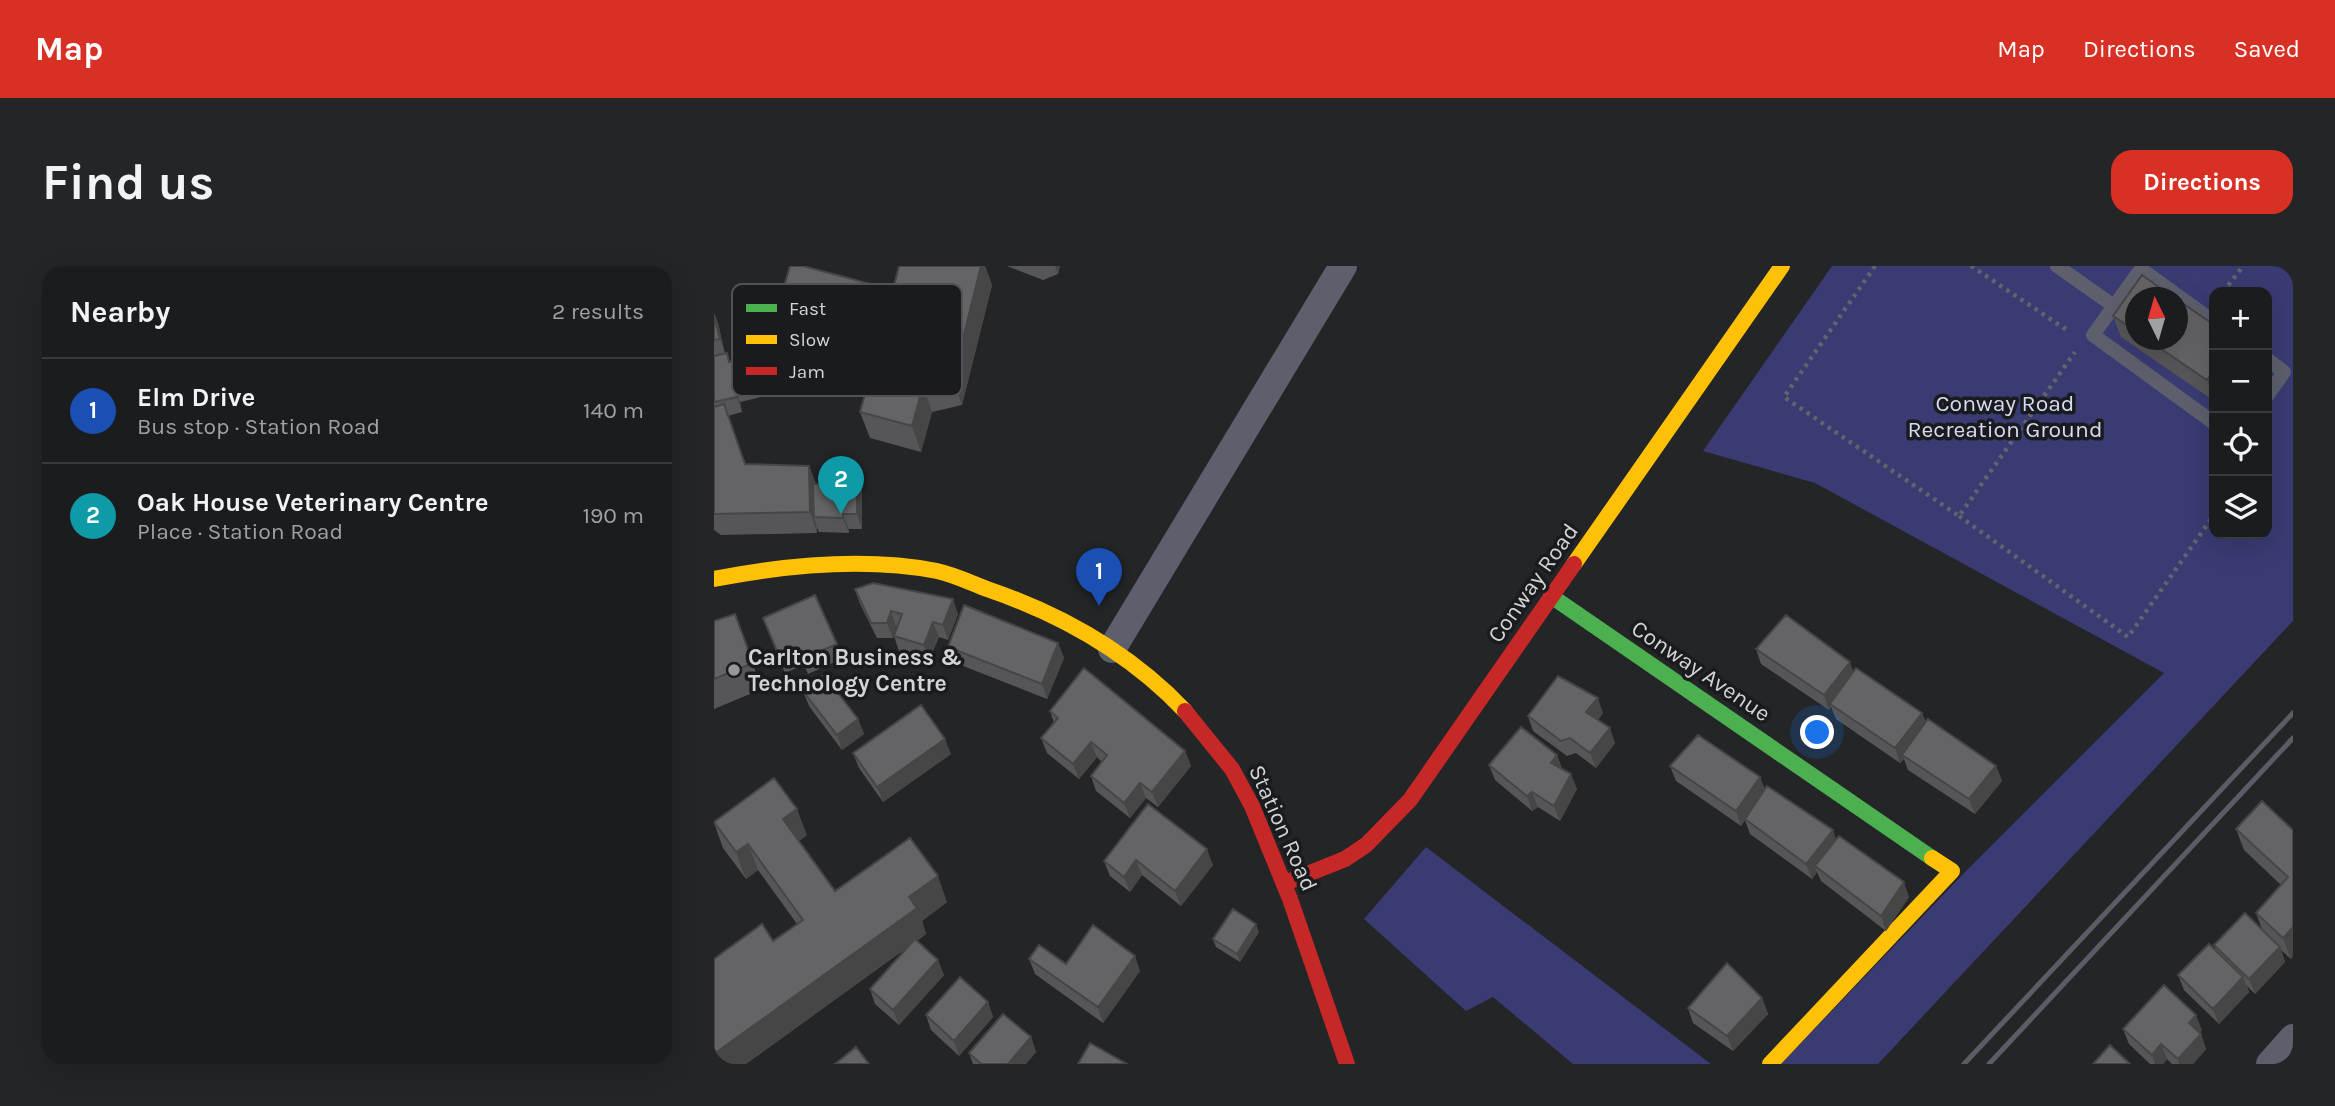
<!DOCTYPE html>
<meta charset="utf-8">
<style>
body{margin:0;font-family:Karla,sans-serif;background:#242526;color:#f1f3f6}
.controls{position:absolute;right:21px;top:21px;display:grid;overflow:hidden;border-radius:14px;box-shadow:0 7px 28px #0002}
.controls button{width:63px;height:63px;display:grid;place-items:center;padding:0;border:0;border-bottom:2px solid #393a3b;background:#1b1c1d;color:#f1f3f6;font:35px sans-serif}
.compass{position:absolute;left:1411px;top:21px;width:63px;height:63px;border-radius:50%;background:#1b1c1d;box-shadow:0 7px 28px #0002;rotate:355deg}
.you{position:absolute;left:1104px;top:467px;width:24px;height:24px;margin:-18px;border:5px solid #fff;border-radius:50%;background:#1a73e8;box-shadow:0 0 0 10px #1a73e833}
.badge{display:grid;place-items:center;width:46px;height:46px;border-radius:50%;background:#d93025;color:#fff;font-size:23px;font-weight:700}
.pin{position:absolute;translate:-50% -58px;filter:drop-shadow(0 2px 4px #0008)}
.pin::after{content:'';position:absolute;top:37px;width:24px;height:21px;background:inherit;clip-path:polygon(0 0,100% 0,50% 100%)}
.list{margin:0;padding:0;list-style:none}
h2{display:flex;justify-content:space-between;align-items:center;height:91px;margin:0;padding:0 28px;font-size:30px}
h2 small{font-size:23px;font-weight:400;color:#a0a1a4}
.list li{display:grid;grid-template-columns:46px 1fr auto;gap:21px;align-items:center;box-sizing:border-box;height:105px;padding:0 28px;border-top:2px solid #393a3b}
.list b{display:block;font-size:26px;white-space:nowrap}
.list p{margin:0;font-size:23px;white-space:nowrap;color:#a0a1a4}
.list em{font-size:23px;font-style:normal;color:#a0a1a4}
.icon{flex:none;width:38px;height:38px;fill:none;stroke:currentColor;stroke-width:2;stroke-linecap:round;stroke-linejoin:round}
.map{position:relative;flex:none;width:1579px;height:798px;overflow:hidden;border-radius:21px}
header{display:flex;align-items:center;gap:42px;box-sizing:border-box;height:98px;padding:0 35px;background:#d93025;color:#fff}
header strong{font-size:33px}
nav{display:flex;gap:38px;margin-inline-start:auto;font-size:24px}
.intro{display:flex;align-items:center;justify-content:space-between;box-sizing:border-box;height:168px;padding:0 42px}
h1{margin:0;font-size:49px}
.button{padding:18px 32px;border-radius:21px;background:#d93025;color:#fff;font-size:24px;font-weight:700}
main{display:flex;gap:42px;padding:0 42px}
aside{flex:1;background:#1b1c1d;border-radius:21px;box-shadow:0 7px 28px #0002}
.map>svg:first-child{display:block}
.green{fill:#393b72;fill-rule:evenodd}
.lines{fill:none;stroke-linecap:round;stroke-linejoin:round}
.path{stroke:#62636c;stroke-width:4.5;stroke-dasharray:3.5 5;stroke-linecap:butt}
.lane{stroke:#5d5f6d;stroke-width:14}
.street{stroke:#5d5f6d;stroke-width:28}
.fast{stroke:#4caf50;stroke-width:16}
.slow{stroke:#ffc107;stroke-width:16}
.jam{stroke:#c62828;stroke-width:16}
.rail{stroke:#5b5c65;stroke-width:5}
.wall{fill:#565658}
.shaded-wall{fill:#464647}
.building{fill:#646466;stroke:#464647;stroke-width:2}
.poi-dot{fill:#969799;stroke:#1a1b1f;stroke-width:2.5}
.labels{text-anchor:middle;dominant-baseline:central;stroke-width:7;stroke-linejoin:round;paint-order:stroke}
.park-label{font-size:23px;fill:#d7dbf1;stroke:#1a1b1f}
.street-label{font-size:23px;fill:#d3d4d7;stroke:#1a1b1f}
.poi-label{font-size:23px;font-weight:bold;fill:#d3d4d7;stroke:#1a1b1f;text-anchor:start}
.key{fill:#1a1b1f;stroke:#525256;stroke-width:2}
.key-label{font-size:19px;fill:#d3d4d7}
</style>
<header>
<strong>Map</strong>
<nav><a>Map</a><a>Directions</a><a>Saved</a></nav>
</header>
<div class="intro"><h1>Find us</h1><a class="button">Directions</a></div>
<main>
<aside>
<h2>Nearby<small>2 results</small></h2>
<ul class="list">
<li><span class="badge" style="background:#1a4fb4">1</span><div><b>Elm Drive</b><p>Bus stop · Station Road</p></div><em>140 m</em></li>
<li><span class="badge" style="background:#0f9aa8">2</span><div><b>Oak House Veterinary Centre</b><p>Place · Station Road</p></div><em>190 m</em></li>
</ul>
</aside>
<div class="map">
<svg width="1579" height="798" viewBox="0 0 1579 798">
<rect width="100%" height="100%" fill="#242527"/>
<path class="green" d="M1118,0H1579V355L1164,798H1067L1251,606L1450,407L1101,217L989,185ZM1500,26H1553V268H1500ZM1422,32H1464V74H1422Z
M712,581L997,798H859L779,731L752,745L650,653Z"/>
<g class="lines">
<path class="path" d="M1161,0L1070,131L1245,250L1361,86
M1257,0L1356,66
M1509,26L1529,0
M1245,250L1414,371L1500,249"/>
<path class="lane" d="M1343,0L1400,40
M1500,56L1427,3L1379,69L1500,157
M1553,93L1570,106L1553,130"/>
<path class="street" d="M398,383L629,0
M1556,798L1579,772"/>
<path class="fast" d="M837,330L1218,592"/>
<path class="slow" d="M860,298L1068,0
M0,313C72,299 150,291 223,305C241,309 257,317 273,323C349,349 416,387 471,445
M1056,798L1238,605L1218,592"/>
<path class="jam" d="M471,445L518,503L538,540L576,633L633,798
M571,617L631,593L652,579L696,534L860,298"/>
<path class="rail" d="M1250,798L1579,447
M1275,798L1579,472"/>
</g>
<path class="wall" d="M185,0H271L278,19L248,139L218,146L207,186L156,172L146,146L159,99L72,75L62,49L179,24Z
M293,0H346L344,8L329,14Z
M1422,32V74H1464L1500,59V135L1407,71L1399,50Z
M0,47L4,57L11,88L13,87L16,96L42,107L47,131L26,136L28,146L14,150L31,198L95,200L102,218H119L143,203L148,218V263H135V267L105,266L103,262V267L7,269L0,264Z
M141,323L244,348L234,374L225,371L215,394L185,385L180,370L184,360H182L179,372H163L146,338Z
M21,348L48,423L0,443V355Z
M49,352L123,378L128,393L94,408L90,399L71,407Z
M344,377L350,392L333,433L239,396L234,381Z
M1042,383L1139,406L1208,447L1212,457L1282,500L1288,515L1261,548L1194,504L1190,493L1186,497L1122,453L1117,441L1115,444L1047,398Z
M89,425L144,453L150,468L128,484L95,440Z
M336,445L471,485L477,500L444,541L432,532L416,552L382,525L377,510L388,496L383,491L365,513L333,487L327,472L340,457Z
M889,447L884,454L901,477L882,502L862,487L853,490L819,465L814,450Z
M139,487L237,488L169,536L145,502Z
M843,489L848,503L863,523L846,555L824,541L818,545L781,514L775,499Z
M956,500L1046,511L1051,524L1122,573L1195,631L1172,665L1107,615L1103,606L1098,613L1036,568L1031,554L1027,560L962,515Z
M434,538L499,599L467,640L428,609L416,626L396,610L390,595Z
M0,557L93,569L85,575L121,625L233,636L208,655L212,668L203,675L230,709L185,759L161,738L156,723L191,683L32,798L59,675L83,658L44,604L32,613L9,582Z
M1522,563L1579,564V690L1577,693L1567,684L1571,696L1541,728L1533,720L1535,726L1505,758L1470,724L1464,709L1502,685L1500,679L1548,663L1542,647L1567,619L1530,584Z
M545,666L526,696L502,681L499,673Z
M315,693L352,698L426,705L389,757L321,708Z
M1048,732L1054,748L1019,785L979,757L974,742Z
M274,736L279,751L245,790L217,764L212,749Z
M1409,763L1488,764L1485,767L1487,768L1492,783L1479,798H1458L1453,793L1449,798H1436L1415,778Z
M317,771L322,786L312,798H259L255,787Z"/>
<path class="shaded-wall" d="M267,0H271L278,19L248,139L239,113Z
M341,0H346L344,8Z
M0,47L4,57L11,88L6,73Z
M36,92L42,107L47,131L41,116Z
M1500,104V134L1493,114Z
M209,120L218,146L207,186L198,160Z
M21,121L26,136L28,146L23,131Z
M95,200L103,222L100,251L103,262V267L96,246Z
M143,203L148,218V263L143,248Z
M129,248L135,263V267L129,252Z
M239,333L244,348L234,374L229,359Z
M177,345L182,360L179,372L173,357Z
M219,356L225,371L215,394L210,379Z
M344,377L350,392L333,433L328,418Z
M1136,396L1141,411L1116,438L1117,441L1115,444L1110,429Z
M884,432L889,447L878,461L872,446Z
M1208,447L1213,462L1188,489L1190,493L1186,497L1181,482Z
M144,453L150,468L128,484L123,469Z
M896,462L901,477L882,502L876,487Z
M231,473L237,488L169,536L163,521Z
M377,476L383,491L365,513L359,498Z
M471,485L477,500L444,541L438,526Z
M843,489L848,504L837,497Z
M1282,500L1288,515L1261,548L1255,533Z
M857,508L863,523L846,555L840,540Z
M1046,511L1051,526L1027,560L1022,545Z
M426,517L432,532L416,552L410,537Z
M818,526L824,541L818,545L813,530Z
M83,543L93,569L79,579L69,553Z
M1119,564L1124,579L1101,600L1103,606L1098,613L1092,598Z
M34,578L44,604L32,613L22,586Z
M493,583L499,599L467,640L461,625Z
M422,594L428,609L416,626L410,611Z
M224,610L233,636L208,655L212,668L32,798H0V788L195,631Z
M1190,616L1195,631L1172,665L1167,650Z
M542,658L545,666L526,696L523,688Z
M1579,661V690L1577,693L1569,672Z
M1566,681L1571,696L1541,728L1535,713Z
M421,690L426,705L389,757L384,741Z
M224,694L230,709L185,759L179,744Z
M1529,711L1535,726L1505,758L1499,743Z
M1048,732L1054,748L1019,785L1013,770Z
M274,736L279,751L245,790L240,775Z
M1482,749L1488,764L1480,772L1475,757Z
M1487,768L1492,783L1479,798H1465L1464,793Z
M317,771L322,786L312,798H294Z
M1447,778L1453,793L1449,798H1441L1438,789Z"/>
<path class="building" d="M76,0H89L179,24L185,0H267L239,113L209,120L198,160L146,146L166,77L62,49Z
M1428,9L1460,32H1422V65L1399,50Z
M1464,34L1500,59V104L1493,114L1434,74H1464Z
M0,50L6,73L0,74Z
M13,87L15,96L36,92L41,116L21,121L23,131L0,136V90Z
M10,138L31,198L95,200L96,246L0,248V141Z
M119,203H143V248H129V252L100,251L99,218H119Z
M159,317L239,333L229,359L219,356L210,379L180,370L188,348L177,345L173,357H157L141,323Z
M101,329L123,378L88,393L85,384L66,392L49,352Z
M250,339L344,377L328,418L234,381Z
M21,348L39,397L0,413V355Z
M1072,349L1136,396L1110,429L1042,383Z
M370,402L471,485L438,526L426,517L410,537L377,510L393,489L377,476L359,498L327,472L344,452L336,445Z
M1142,402L1208,447L1181,482L1116,438Z
M110,409L144,453L123,469L89,425Z
M844,410L884,432L872,446L896,462L876,487L856,472L847,475L814,450Z
M207,439L231,473L163,521L139,487Z
M1214,453L1282,500L1255,533L1188,489Z
M807,461L843,489L837,497L857,508L840,540L818,526L813,530L775,499Z
M984,469L1046,511L1022,545L956,500Z
M60,512L83,543L69,553L121,625L196,572L224,610L195,631L203,642L0,788V693L48,658L59,675L89,654L34,578L22,586L0,556Z
M1053,520L1119,564L1092,598L1031,553Z
M1548,535L1579,564V661L1569,672L1542,647L1574,611L1522,563Z
M434,538L493,583L461,625L422,594L410,611L390,595Z
M1125,570L1190,616L1167,650L1101,600Z
M519,643L542,658L523,688L499,673Z
M1531,647L1566,681L1535,713L1500,679Z
M379,659L421,690L384,741L315,693L325,679L352,698Z
M201,673L224,694L179,744L156,723Z
M1495,678L1529,711L1499,743L1464,709Z
M1013,697L1048,732L1013,770L974,742Z
M246,711L274,736L240,775L212,749Z
M1450,719L1482,749L1475,757L1487,768L1464,793L1447,778L1438,789L1409,763Z
M289,748L317,771L294,798H267L255,787Z
M376,777L413,798H364Z
M1396,779L1416,798H1379Z
M142,781L155,798H121Z"/>
<circle class="poi-dot" cx="20" cy="404" r="7"/>
<g class="labels">
<g class="park-label">
<text x="1291" y="137">Conway Road<tspan x="1291" dy="26">Recreation Ground</tspan></text>
</g>
<g class="street-label">
<text transform="translate(819 317) rotate(-55)">Conway Road</text>
<text transform="translate(987 405) rotate(34)">Conway Avenue</text>
<text transform="translate(569 562) rotate(66)">Station Road</text>
</g>
<g class="poi-label">
<text x="34" y="391">Carlton Business &amp;<tspan x="34" dy="26">Technology Centre</tspan></text>
</g>
</g>
<rect x="18" y="18" width="230" height="112" rx="10" class="key"/>
<rect x="32" y="38" width="31" height="8" fill="#4caf50"/>
<rect x="32" y="69" width="31" height="9" fill="#ffc107"/>
<rect x="32" y="101" width="31" height="8" fill="#c62828"/>
<g class="key-label">
<text x="75" y="49">Fast</text>
<text x="75" y="80">Slow</text>
<text x="75" y="112">Jam</text>
</g>
</svg>
<div class="controls">
<button>+</button>
<button>−</button>
<button><svg class="icon" aria-label="locate" viewBox="0 0 24 24"><circle cx="12" cy="12" r="6"/><path d="M12 2v4M12 18v4M2 12h4M18 12h4"/></svg></button>
<button><svg class="icon" aria-label="layers" viewBox="0 0 24 24"><path d="M12 4l9 5-9 5-9-5zM3 14l9 5 9-5"/></svg></button>
</div>
<svg class="compass" viewBox="-18 -18 36 36"><path d="M0-13l5 13h-10z" fill="#e53935"/><path d="M0 13l5-13h-10z" fill="#a0a1a4"/></svg>
<div class="you"></div>
<div class="pin badge" style="left:385px;top:340px;background:#1a4fb4">1</div>
<div class="pin badge" style="left:127px;top:248px;background:#0f9aa8">2</div>
</div>
</main>
